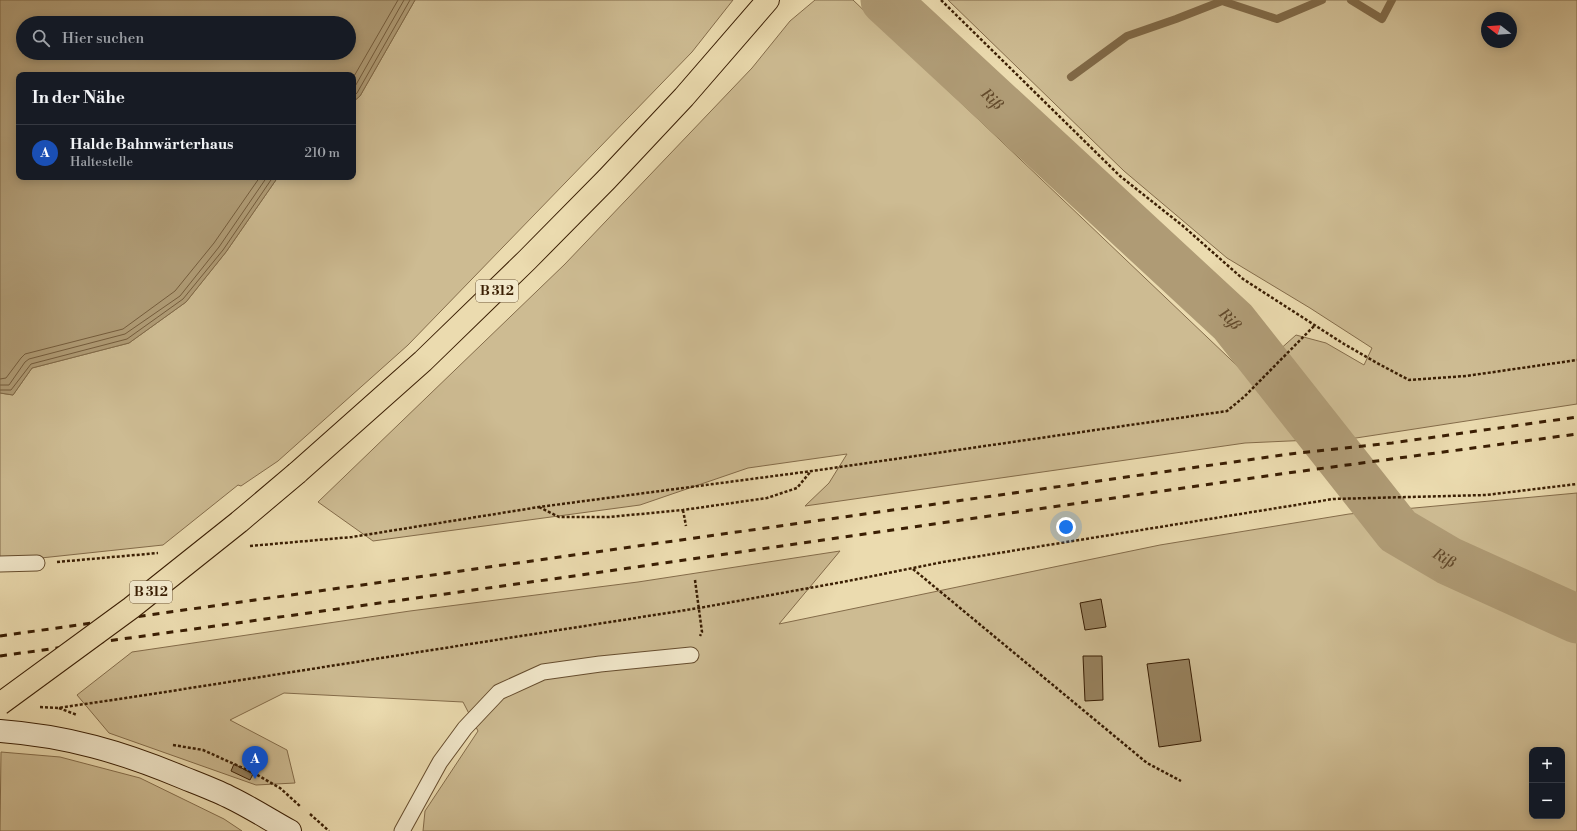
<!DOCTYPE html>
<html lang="de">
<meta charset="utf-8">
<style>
body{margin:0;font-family:"Libre Bodoni",serif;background:#20242c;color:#f1f3f6}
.controls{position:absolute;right:12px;bottom:12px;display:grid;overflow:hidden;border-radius:8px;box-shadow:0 2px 10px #0003}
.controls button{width:36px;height:36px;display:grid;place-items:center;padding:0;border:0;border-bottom:1px solid #363941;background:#171b24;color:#f1f3f6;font:20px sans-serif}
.compass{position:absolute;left:1481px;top:12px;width:36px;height:36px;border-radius:50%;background:#171b24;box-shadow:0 2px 10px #0003;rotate:287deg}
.you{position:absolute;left:1066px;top:527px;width:14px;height:14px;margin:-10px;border:3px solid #fff;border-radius:50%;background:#1a73e8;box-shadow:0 0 0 6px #1a73e833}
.badge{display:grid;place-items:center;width:26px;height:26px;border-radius:50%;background:#c59692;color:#fff;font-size:13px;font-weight:700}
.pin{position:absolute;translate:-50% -33px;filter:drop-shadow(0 1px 2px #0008)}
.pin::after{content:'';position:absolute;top:21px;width:14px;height:12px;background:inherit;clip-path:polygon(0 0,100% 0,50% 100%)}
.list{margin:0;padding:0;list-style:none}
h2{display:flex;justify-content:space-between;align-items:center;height:52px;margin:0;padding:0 16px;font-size:17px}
h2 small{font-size:13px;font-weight:400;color:#9ea1a6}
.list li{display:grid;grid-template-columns:26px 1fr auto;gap:12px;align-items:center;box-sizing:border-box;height:56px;padding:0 16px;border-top:1px solid #363941}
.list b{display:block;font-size:15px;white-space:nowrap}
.list p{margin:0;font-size:13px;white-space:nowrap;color:#9ea1a6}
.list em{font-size:13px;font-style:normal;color:#9ea1a6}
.icon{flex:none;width:22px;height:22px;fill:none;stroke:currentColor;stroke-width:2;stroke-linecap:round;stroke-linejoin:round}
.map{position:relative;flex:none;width:1577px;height:831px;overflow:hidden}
.search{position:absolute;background:#171b24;box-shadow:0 2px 10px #0003;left:16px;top:16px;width:340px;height:44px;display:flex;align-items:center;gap:10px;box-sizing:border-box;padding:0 14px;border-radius:22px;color:#9ea1a6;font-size:15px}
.panel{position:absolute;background:#171b24;box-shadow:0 2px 10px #0003;left:16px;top:72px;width:340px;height:108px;border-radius:8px}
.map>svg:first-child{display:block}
.green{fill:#cdbb92;stroke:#846c4a;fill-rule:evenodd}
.water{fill:#af9b75;stroke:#806947;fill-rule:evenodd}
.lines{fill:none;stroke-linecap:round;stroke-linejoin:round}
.shore{stroke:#745c3c;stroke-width:1}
.stream{stroke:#806947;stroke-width:8}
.river{stroke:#af9b75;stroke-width:49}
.building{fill:#96805c;stroke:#3a1e03}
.lane-casing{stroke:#664d2e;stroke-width:17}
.secondary-casing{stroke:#3a1e03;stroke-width:24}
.primary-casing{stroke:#3a1e03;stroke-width:24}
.path{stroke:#3a1e03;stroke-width:2.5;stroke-dasharray:3 2;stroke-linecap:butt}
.lane{stroke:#f2e8cb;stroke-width:15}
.secondary{stroke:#f2e8cb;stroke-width:22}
.primary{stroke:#ebdbaf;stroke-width:22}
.rail{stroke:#3a1e03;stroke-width:3;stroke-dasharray:7 7;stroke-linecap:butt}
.primary-bridge-casing{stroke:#3a1e03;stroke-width:24;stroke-linecap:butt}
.primary-bridge{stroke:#ebdbaf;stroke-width:22}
.labels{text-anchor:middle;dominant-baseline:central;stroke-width:3;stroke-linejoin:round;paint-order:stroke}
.shield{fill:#f2e8cb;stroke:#715b3f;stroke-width:1}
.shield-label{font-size:13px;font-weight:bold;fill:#3a1e03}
.water-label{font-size:15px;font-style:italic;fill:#634a2b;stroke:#f2e8cb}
</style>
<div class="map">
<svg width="1577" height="831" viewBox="0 0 1577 831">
<rect width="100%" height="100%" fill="#ebdbaf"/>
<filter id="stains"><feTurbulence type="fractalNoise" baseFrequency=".005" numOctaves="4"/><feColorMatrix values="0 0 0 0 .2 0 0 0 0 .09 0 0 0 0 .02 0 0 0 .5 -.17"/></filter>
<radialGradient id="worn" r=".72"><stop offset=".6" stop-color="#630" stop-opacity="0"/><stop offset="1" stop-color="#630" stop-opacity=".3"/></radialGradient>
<path class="green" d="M415,0H733L692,52L408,345L278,461L241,486L238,485L163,545L22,560H0V393L13,395L32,368L129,343L186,302L226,252L278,177H353V102L360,96Z
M815,0H853L1249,377L1296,335L1326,343L1364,365L1372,348L1310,308L1227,258L1124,171L948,0H1577V404L1356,438L1245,443L805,506L829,483L847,454L748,468L640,505L373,541L318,502L565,264L752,68L790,21ZM1487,18H1511V42H1487Z
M1577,493V831H423L425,811L478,731L463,702L284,693L230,720L287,750L295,783L256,785L109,733L77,695L132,652L410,611L638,582L840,551L779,624L1160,545L1349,514ZM1532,750H1562V816H1532Z
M1,752L60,757L140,778L224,819L242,831H0Z"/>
<path class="water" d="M0,0H415L360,96L353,102V75H19V177H278L226,252L186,302L129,343L32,368L13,395L0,393ZM23,23H349V53H23Z"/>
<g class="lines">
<path class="shore" d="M353,78L398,0
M353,90L404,0
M353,97L357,93L410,0
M0,379L6,378L21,358L25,354L123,329L175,291L214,243L260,177
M0,385H9L25,362L29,359L125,334L180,296L219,247L267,177
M0,390H11L31,364L127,339L183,299L223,250L273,177"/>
<path class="stream" d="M1351,0L1382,19L1392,0
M1071,77L1127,36L1176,19L1222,1L1277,19L1322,0"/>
<path class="river" id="s1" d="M885,0L1233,322L1398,531L1449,561L1577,619"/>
</g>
<path class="building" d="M1101,599L1106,627L1085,630L1080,603Z
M1083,656H1102L1103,700L1085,701Z
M1189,659L1201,741L1159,747L1147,664Z
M234,764L253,774L250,780L231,771Z"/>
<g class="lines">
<defs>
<path id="lane" d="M0,564L37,563
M402,831L440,762L465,728L499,692L543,672L600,664L691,655"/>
<path id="secondary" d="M0,731C67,736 122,752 184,778C199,784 215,790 229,797C250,807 270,820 290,831"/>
<path id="primary" d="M297,473L423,361L527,260L607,179L684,97L768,0"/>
</defs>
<use href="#lane" class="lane-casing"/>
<use href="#secondary" class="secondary-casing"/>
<use href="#primary" class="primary-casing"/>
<path class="path" d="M941,0L1120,176L1183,226L1243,279L1344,344L1377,363L1409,380L1466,376L1577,360
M539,507L559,517H609L683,510L767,498L797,488L811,471
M683,510L686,526
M250,546L352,537L539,507L812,471L1227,411L1245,396L1315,325
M57,562L158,553
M913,569L1147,763L1181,781
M695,580L702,632L700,636
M40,707L58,708L146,695L699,608L848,581L943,562L1333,499L1486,495L1577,484
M59,708L77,715
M173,745L203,750L254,773L280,788L301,807
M310,814L329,831"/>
<use href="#lane" class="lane"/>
<use href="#secondary" class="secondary"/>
<use href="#primary" class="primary"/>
<path class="rail" d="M0,636L1290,454L1392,443L1577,417
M0,656L574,576L1295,472L1577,434"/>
<defs>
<path id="primary-bridge" d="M0,704L131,608L239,522L297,473"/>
</defs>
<use href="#primary-bridge" class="primary-bridge-casing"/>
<use href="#primary-bridge" class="primary-bridge"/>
</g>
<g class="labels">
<g class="shield">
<rect x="476" y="280" width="42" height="22" rx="3"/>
<rect x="130" y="581" width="42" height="22" rx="3"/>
</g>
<g class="shield-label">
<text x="497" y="291">B 312</text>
<text x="151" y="592">B 312</text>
</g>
<g class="water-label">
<text stroke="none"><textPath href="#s1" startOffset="146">Riß</textPath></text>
<text stroke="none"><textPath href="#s1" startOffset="470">Riß</textPath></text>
<text stroke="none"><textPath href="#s1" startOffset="794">Riß</textPath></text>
</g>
</g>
<rect width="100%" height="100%" filter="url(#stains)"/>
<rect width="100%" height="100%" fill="url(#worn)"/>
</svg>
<div class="controls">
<button>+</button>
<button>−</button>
</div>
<svg class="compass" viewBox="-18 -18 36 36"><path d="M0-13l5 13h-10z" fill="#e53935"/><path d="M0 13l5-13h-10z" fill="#9ea1a6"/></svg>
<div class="you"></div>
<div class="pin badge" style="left:255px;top:779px;background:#1a4fb4">A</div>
<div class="search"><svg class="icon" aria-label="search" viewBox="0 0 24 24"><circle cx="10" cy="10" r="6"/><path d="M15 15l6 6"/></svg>Hier suchen</div>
<section class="panel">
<h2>In der Nähe<small></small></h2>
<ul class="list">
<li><span class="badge" style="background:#1a4fb4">A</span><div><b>Halde Bahnwärterhaus</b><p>Haltestelle</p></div><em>210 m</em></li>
</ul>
</section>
</div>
